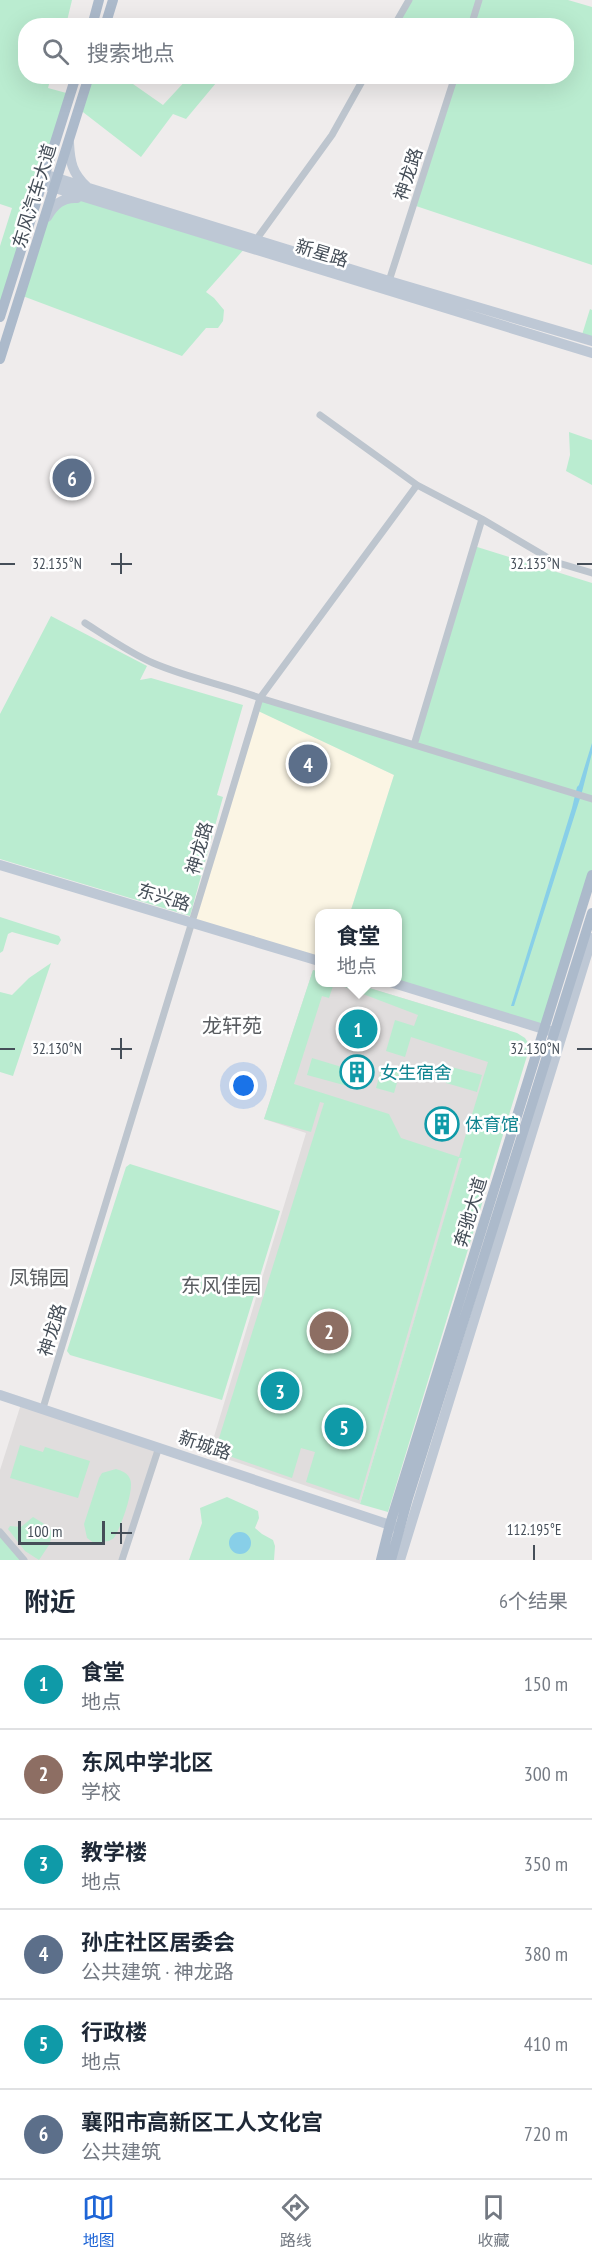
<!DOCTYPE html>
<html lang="zh">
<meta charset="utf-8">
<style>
body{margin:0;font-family:"PT Sans Narrow","Noto Sans SC",sans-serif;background:#f2f2f3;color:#1f2937}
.scale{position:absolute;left:18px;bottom:15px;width:87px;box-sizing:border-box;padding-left:6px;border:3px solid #454e58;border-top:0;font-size:16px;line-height:21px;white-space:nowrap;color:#454e58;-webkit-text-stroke:4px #fff;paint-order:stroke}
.you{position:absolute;left:244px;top:1086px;width:21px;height:21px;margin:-15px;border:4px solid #fff;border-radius:50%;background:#1a73e8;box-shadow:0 0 0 9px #1a73e833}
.badge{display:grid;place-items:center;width:39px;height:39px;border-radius:50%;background:#1e65d6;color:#fff;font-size:20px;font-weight:700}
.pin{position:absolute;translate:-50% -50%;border:3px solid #fff;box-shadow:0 2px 6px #0006}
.popup{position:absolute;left:315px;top:909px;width:87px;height:78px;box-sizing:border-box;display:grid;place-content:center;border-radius:12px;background:#fff;filter:drop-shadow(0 2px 4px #0005);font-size:20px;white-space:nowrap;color:#747a83}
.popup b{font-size:22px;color:#1f2937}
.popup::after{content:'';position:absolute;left:50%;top:100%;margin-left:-12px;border:12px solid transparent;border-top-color:#fff}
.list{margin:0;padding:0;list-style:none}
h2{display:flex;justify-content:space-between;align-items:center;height:78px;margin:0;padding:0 24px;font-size:26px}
h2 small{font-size:20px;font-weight:400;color:#747a83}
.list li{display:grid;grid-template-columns:39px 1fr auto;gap:18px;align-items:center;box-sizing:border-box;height:90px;padding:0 24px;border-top:2px solid #e0e1e3}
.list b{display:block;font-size:22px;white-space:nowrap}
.list p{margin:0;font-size:20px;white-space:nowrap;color:#747a83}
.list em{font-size:20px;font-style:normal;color:#747a83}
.icon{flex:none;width:33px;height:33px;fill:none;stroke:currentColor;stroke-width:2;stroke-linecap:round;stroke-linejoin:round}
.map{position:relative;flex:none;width:592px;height:1560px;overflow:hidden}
.search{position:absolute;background:#fff;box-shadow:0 6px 24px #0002;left:18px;right:18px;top:18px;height:66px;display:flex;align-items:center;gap:15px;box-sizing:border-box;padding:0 21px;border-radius:24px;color:#747a83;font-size:22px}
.sheet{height:618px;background:#fff}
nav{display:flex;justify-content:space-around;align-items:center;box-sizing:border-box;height:84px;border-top:2px solid #e0e1e3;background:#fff;font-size:16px;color:#747a83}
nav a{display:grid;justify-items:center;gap:3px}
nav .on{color:#1e65d6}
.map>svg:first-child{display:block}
.commercial{fill:#fbf5e4}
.education{fill:#e0dddd}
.green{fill:#baecd0;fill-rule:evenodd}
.water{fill:#88cfe8}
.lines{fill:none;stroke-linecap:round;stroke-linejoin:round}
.street{stroke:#bdc5ce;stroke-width:7}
.secondary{stroke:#bec8d5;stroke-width:10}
.primary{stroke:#acbacb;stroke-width:10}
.ticks{fill:none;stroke:#454e58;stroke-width:2}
.labels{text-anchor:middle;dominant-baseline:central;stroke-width:5;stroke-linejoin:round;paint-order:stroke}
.street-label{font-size:18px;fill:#454e58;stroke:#fff}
.culture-label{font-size:18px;fill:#0d838f;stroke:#fff;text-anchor:start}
.neighbourhood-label{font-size:20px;fill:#595c60;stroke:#fff}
.ticks-label{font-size:15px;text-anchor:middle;fill:#454e58;stroke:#fff;stroke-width:5;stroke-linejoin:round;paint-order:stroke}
</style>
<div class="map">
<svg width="592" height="1560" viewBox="0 0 592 1560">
<rect width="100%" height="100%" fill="#efecec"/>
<path class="commercial" d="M259,711L394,775L350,913L319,914V961L193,923Z"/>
<path class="education" d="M313,970L319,972V982L353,983L501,1028L360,1504L209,1453L306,1133L264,1119Z
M22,1401L159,1447L122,1560H24L0,1532V1470Z"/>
<path class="green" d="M0,0H72L66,25L26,26V76L51,77L48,88L70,94L0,317V246L12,208L0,204Z
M409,0H568L592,7V265L413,205L455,77L566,76V26H394Z
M89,77H123L163,105L189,77H221L186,119L173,114L141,157L79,109Z
M69,197L246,247L206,292L214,298L224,310L223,321L218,328H206L182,356L20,295L43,222Z
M590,309L592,310V341L581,338Z
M569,432L592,440V485L566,471L570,455Z
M474,546L592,583V875L544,1029L397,982V914L350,913L394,775L256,710L260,698L414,745Z
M51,616L147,666L140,680L151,678L243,705L217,795L223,797L190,916L0,859V714Z
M0,917L59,936L61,940L58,945L12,932L8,934L3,951L0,953Z
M51,963L13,1076L0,1072V992L12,995L29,978Z
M313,970L319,972V982L353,983L517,1033L525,1038L530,1046L388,1512L360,1504L462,1158H459L359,1500L306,1482L315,1452L301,1448L292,1478L215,1451L324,1103L320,1102L311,1132L264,1119ZM334,983L418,1015L414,1026L395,1020L386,1051L405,1057L411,1037L488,1062L459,1157L401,1138L389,1114L294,1084L322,996L329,998Z
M312,1058L345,1068V1070L355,1073L351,1087L307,1075Z
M440,1064L482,1075L477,1092L446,1083V1080L436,1077Z
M382,1066L400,1072L394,1093L376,1088Z
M130,1164L280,1211L222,1400L70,1355L67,1351L126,1167Z
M20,1445L43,1452L45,1447L90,1461L78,1498L10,1478Z
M116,1469C122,1471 128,1473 130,1479C135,1489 120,1529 114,1538L109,1541L94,1543L87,1538L84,1524L99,1478L102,1473Z
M227,1497L258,1511L259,1518L255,1528L262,1534L273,1540L275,1546L274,1560H189L202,1523L200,1508Z
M33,1517L46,1525L53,1533L49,1545L39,1560L25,1551L8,1529L10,1526L21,1527Z
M0,1532L24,1560H0Z"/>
<path class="water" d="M592,743V753L582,792L514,1006H511L572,808L577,787L579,785Z
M229 1543a11 11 0 1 1 22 0a11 11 0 1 1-22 0Z"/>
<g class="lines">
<path class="street" d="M394,26L409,0
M471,26L479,0
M256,240L332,135L365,76
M389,281L455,76
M320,415L417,485L482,519
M85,623C107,637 130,653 153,663C188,678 225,685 260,698L417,485
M414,745L482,519L555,562L592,573
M43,1408C115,1171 189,935 260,698L592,799
M0,1532L24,1560
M122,1560L159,1447"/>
<path class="secondary" d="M69,143C70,162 72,173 87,187
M50,176L389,281L592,341
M42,184L592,353
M47,217C54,205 62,197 77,198
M0,865L319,961
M390,982L550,1031
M0,1395L399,1528
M400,1560L592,938"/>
<path class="primary" d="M92,26L99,0
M105,26L113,0
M0,317L76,76
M0,359L89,76
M381,1560L390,1524L592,875
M391,1560L408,1498L592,913"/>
</g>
<path class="ticks" d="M121,553V574M0,564H15M111,564H132M577,564H592M121,1038V1059M0,1049H15M111,1049H132M577,1049H592M121,1523V1544M111,1533H132M534,1545V1560"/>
<defs>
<symbol id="building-ring" viewBox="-11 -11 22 22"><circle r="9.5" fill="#fff" stroke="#0f9aa8" stroke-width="1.5"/><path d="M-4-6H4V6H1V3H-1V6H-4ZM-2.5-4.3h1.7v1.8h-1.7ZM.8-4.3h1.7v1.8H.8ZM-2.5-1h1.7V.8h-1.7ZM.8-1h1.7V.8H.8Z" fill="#0f9aa8"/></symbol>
</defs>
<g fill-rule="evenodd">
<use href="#building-ring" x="338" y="1053" width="38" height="38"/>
<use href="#building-ring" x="423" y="1105" width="38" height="38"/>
</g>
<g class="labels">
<g class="street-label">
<text transform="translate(408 174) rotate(-72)">神龙路</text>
<text transform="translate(34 196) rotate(-73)">东风汽车大道</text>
<text transform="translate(322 253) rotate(17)">新星路</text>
<text transform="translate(199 848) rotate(-74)">神龙路</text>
<text transform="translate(164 897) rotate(17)">东兴路</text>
<text transform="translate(470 1212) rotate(-73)">奔驰大道</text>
<text transform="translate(52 1330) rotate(-73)">神龙路</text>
<text transform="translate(205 1445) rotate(19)">新城路</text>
</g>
<g class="culture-label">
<text x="380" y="1072">女生宿舍</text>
<text x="465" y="1124">体育馆</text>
</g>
<g class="neighbourhood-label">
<text x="232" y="1026">龙轩苑</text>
<text x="39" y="1278">凤锦园</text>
<text x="221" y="1286">东风佳园</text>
</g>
</g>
<g class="ticks-label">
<text x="57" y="569">32.135°N</text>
<text x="535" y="569">32.135°N</text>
<text x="57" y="1054">32.130°N</text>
<text x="535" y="1054">32.130°N</text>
<text x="534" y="1535">112.195°E</text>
</g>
</svg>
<div class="scale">100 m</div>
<div class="you"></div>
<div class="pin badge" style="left:358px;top:1029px;background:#0f9aa8">1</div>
<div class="popup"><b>食堂</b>地点</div>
<div class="pin badge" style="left:329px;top:1331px;background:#8d6e63">2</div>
<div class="pin badge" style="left:280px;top:1391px;background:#0f9aa8">3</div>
<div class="pin badge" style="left:308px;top:764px;background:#5c6f8a">4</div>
<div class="pin badge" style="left:344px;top:1427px;background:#0f9aa8">5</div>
<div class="pin badge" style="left:72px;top:478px;background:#5c6f8a">6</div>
<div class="search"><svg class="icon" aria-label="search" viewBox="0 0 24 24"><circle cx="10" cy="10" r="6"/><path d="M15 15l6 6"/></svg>搜索地点</div>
</div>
<section class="sheet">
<h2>附近<small>6个结果</small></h2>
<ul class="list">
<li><span class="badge" style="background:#0f9aa8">1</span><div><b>食堂</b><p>地点</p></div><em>150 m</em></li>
<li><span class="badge" style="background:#8d6e63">2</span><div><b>东风中学北区</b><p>学校</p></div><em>300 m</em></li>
<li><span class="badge" style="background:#0f9aa8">3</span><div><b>教学楼</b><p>地点</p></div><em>350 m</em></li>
<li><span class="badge" style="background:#5c6f8a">4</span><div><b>孙庄社区居委会</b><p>公共建筑 · 神龙路</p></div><em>380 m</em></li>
<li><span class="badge" style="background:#0f9aa8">5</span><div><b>行政楼</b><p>地点</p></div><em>410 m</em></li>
<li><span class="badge" style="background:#5c6f8a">6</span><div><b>襄阳市高新区工人文化宫</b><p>公共建筑</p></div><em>720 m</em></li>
</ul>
</section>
<nav>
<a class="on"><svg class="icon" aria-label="map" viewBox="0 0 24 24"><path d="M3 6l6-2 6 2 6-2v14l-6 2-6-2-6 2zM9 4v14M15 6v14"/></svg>地图</a>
<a><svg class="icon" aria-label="directions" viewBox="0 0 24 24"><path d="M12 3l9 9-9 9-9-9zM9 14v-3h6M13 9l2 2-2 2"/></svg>路线</a>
<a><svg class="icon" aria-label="saved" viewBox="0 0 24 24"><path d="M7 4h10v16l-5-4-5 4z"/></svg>收藏</a>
</nav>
